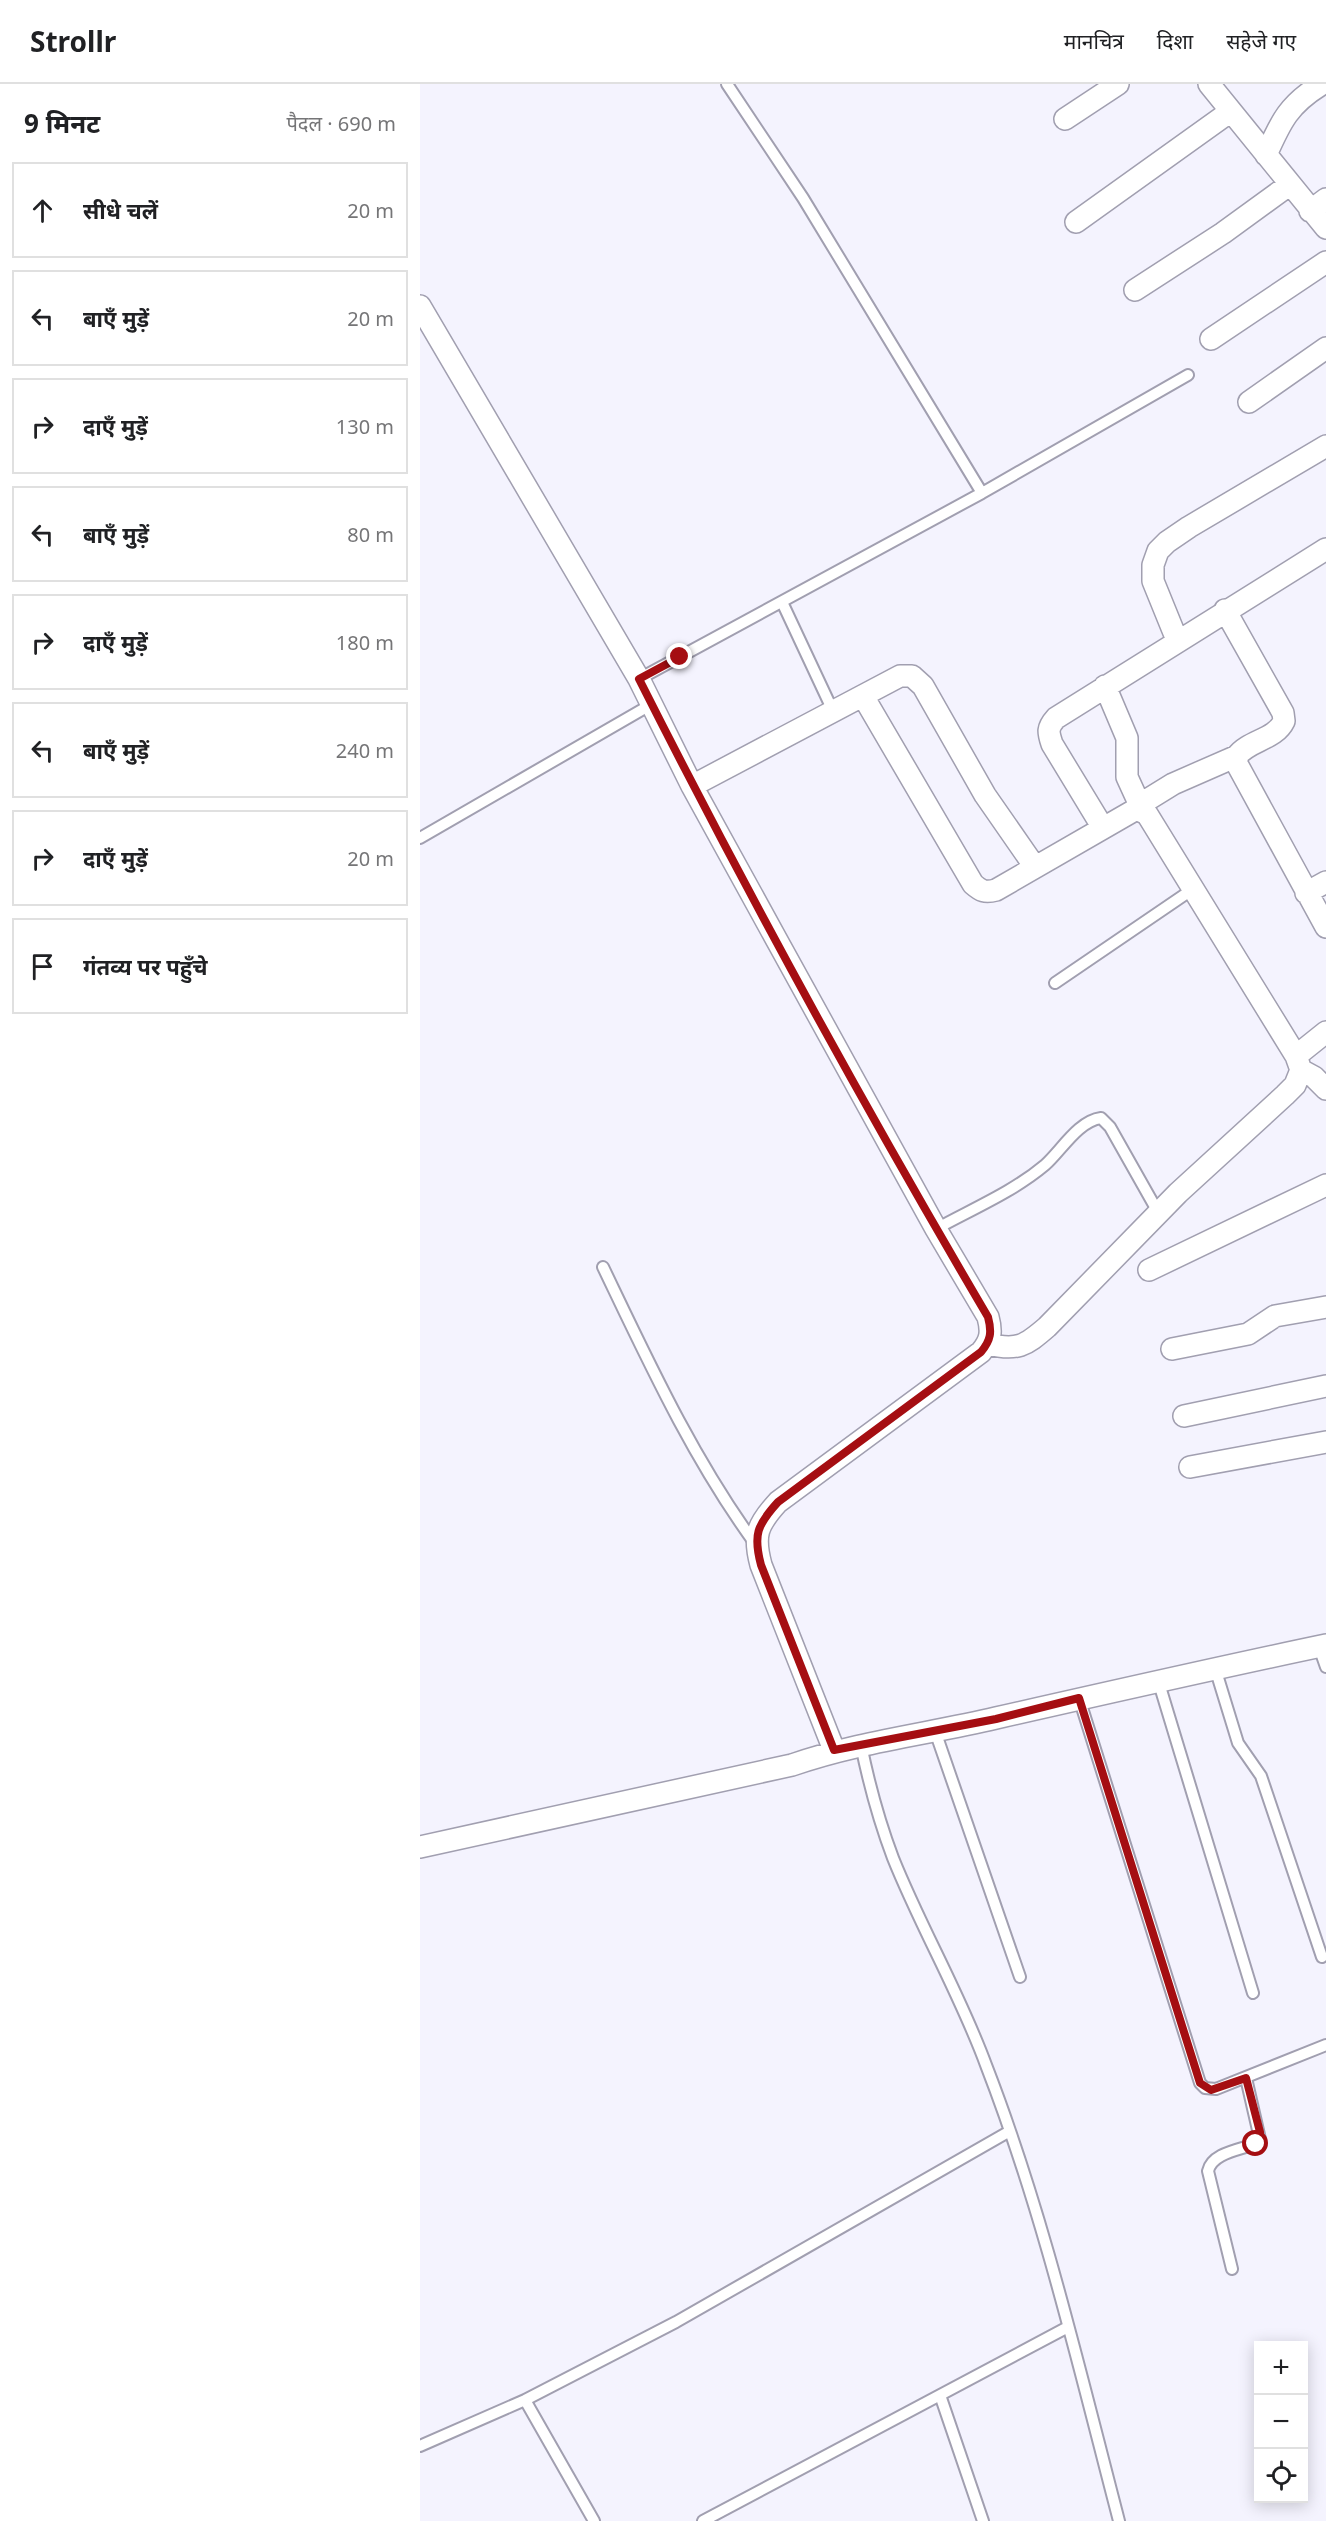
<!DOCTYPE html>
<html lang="hi">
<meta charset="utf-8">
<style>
body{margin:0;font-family:"Noto Sans","Noto Sans Devanagari",sans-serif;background:#f2f2f2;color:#202124}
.controls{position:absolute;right:18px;bottom:18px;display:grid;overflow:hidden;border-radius:0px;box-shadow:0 3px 15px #0003}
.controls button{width:54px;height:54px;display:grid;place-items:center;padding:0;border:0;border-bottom:2px solid #e0e0e0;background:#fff;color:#202124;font:30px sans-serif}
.stop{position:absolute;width:18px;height:18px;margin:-14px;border:4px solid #a50e12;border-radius:50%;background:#fff}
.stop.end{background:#a50e12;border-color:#fff;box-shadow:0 2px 6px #0008}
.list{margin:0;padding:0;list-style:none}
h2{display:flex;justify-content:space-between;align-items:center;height:78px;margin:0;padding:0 24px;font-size:26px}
h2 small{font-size:20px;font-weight:400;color:#757577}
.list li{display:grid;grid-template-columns:39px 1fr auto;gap:18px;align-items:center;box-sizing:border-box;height:96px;margin:0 12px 12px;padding:0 12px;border:2px solid #e0e0e0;border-radius:0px}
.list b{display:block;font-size:22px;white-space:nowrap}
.list em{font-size:20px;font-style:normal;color:#757577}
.icon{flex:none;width:33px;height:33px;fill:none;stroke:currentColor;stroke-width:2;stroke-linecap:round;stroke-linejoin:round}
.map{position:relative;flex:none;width:906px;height:2437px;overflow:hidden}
header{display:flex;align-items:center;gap:36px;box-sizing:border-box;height:84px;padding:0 30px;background:#fff;border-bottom:2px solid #e0e0e0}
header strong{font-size:28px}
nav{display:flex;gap:33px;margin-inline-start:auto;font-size:21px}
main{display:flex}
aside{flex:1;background:#fff}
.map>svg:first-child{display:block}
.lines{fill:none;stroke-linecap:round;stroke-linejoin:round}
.lane-casing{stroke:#a19fb0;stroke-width:14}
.street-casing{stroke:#a19fb0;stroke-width:24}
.lane{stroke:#fff;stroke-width:10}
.street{stroke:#fff;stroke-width:21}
.route{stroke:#a50e12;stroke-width:8}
</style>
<header>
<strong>Strollr</strong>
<nav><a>मानचित्र</a><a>दिशा</a><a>सहेजे गए</a></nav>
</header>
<main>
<aside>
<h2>9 मिनट<small>पैदल · 690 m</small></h2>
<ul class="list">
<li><svg class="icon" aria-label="ahead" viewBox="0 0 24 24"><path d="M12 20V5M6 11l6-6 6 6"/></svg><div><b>सीधे चलें</b></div><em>20 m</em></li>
<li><svg class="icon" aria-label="left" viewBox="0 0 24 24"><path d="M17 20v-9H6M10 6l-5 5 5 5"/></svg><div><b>बाएँ मुड़ें</b></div><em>20 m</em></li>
<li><svg class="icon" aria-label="right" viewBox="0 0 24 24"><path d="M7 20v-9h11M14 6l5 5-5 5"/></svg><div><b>दाएँ मुड़ें</b></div><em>130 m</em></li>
<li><svg class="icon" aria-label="left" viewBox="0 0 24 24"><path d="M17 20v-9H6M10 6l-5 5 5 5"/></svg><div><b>बाएँ मुड़ें</b></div><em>80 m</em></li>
<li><svg class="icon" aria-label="right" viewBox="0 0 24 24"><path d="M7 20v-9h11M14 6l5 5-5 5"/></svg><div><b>दाएँ मुड़ें</b></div><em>180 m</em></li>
<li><svg class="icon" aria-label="left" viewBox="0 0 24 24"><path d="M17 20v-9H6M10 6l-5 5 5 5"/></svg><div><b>बाएँ मुड़ें</b></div><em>240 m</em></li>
<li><svg class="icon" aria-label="right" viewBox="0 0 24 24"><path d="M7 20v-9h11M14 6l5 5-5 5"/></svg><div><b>दाएँ मुड़ें</b></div><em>20 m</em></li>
<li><svg class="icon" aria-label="arrive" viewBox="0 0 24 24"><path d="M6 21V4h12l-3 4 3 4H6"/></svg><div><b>गंतव्य पर पहुँचे</b></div></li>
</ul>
</aside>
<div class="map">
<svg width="906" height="2437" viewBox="0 0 906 2437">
<rect width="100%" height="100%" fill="#f4f3fe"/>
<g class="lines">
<defs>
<path id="lane" d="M307,0L383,114L562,409
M362,518L413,627
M219,595L562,409L768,291
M0,754L232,620
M635,899L773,805
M516,1145C552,1125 593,1108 625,1081C641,1067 658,1037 681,1034L690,1043L738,1128
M183,1183C229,1279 273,1375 336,1461
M899,1563L906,1583
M795,1584L818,1659L841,1692L902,1873
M738,1596L833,1909
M659,1614L780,1999L785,2004L796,2005L906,1961
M515,1647L600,1893
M441,1661C449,1700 459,1737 473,1774C501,1844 540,1910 566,1981C623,2128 659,2284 699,2437
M812,2185L788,2087C792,2069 819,2066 835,2060L840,2055L826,1994
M520,2311L563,2437
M105,2316L174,2437
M0,2362L105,2316L256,2238L590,2047
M283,2437L648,2243"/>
<path id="street" d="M789,0L906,144
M645,35L698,0
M846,71C861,37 869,20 902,0
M890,127L906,115
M656,138L811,27
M715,206L803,149L869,101
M0,222L219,595L272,702L360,862L516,1145L568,1233C572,1248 571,1256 561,1268L358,1418C337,1441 333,1451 341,1481L414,1666
M791,255L906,178
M829,318L906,264
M805,526L863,629L864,637C855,656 829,656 817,672V680L906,843
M757,556L733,497V481L738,467L747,458L769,443L906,362
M685,602L707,654V693L723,728
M443,612L553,800C561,807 565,809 576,806L713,727L718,726L727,730L876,972L881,986L875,1001L865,1011L758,1109L627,1243C605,1262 598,1267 567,1260
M272,702L480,592H492L503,602L565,711L615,783
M719,721L753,700L817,672
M683,744L632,660C628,648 627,644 636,634L906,465
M886,809L906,798
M876,972L906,948
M881,986L894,993L906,1005
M729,1186L906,1101
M752,1265L828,1250L855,1232L906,1223
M764,1332L906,1302
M770,1383L906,1358
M0,1763L372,1681C438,1658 508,1650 576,1634C686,1609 796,1584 906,1561"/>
</defs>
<use href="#lane" class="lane-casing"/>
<use href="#street" class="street-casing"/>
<use href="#lane" class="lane"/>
<use href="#street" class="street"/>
</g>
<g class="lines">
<path class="route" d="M260,573L219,595C328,811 445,1024 568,1233C572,1248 571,1256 561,1268L358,1418C337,1441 333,1451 341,1481L414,1666L576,1635L659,1614L780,1999L791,2006L826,1994L840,2048V2055L836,2060"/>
</g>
</svg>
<div class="controls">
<button>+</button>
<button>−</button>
<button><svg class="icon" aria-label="locate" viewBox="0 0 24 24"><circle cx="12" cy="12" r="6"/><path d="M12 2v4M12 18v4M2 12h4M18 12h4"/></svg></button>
</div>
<div class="stop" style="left:836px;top:2060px"></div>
<div class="stop end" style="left:260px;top:573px"></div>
</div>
</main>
